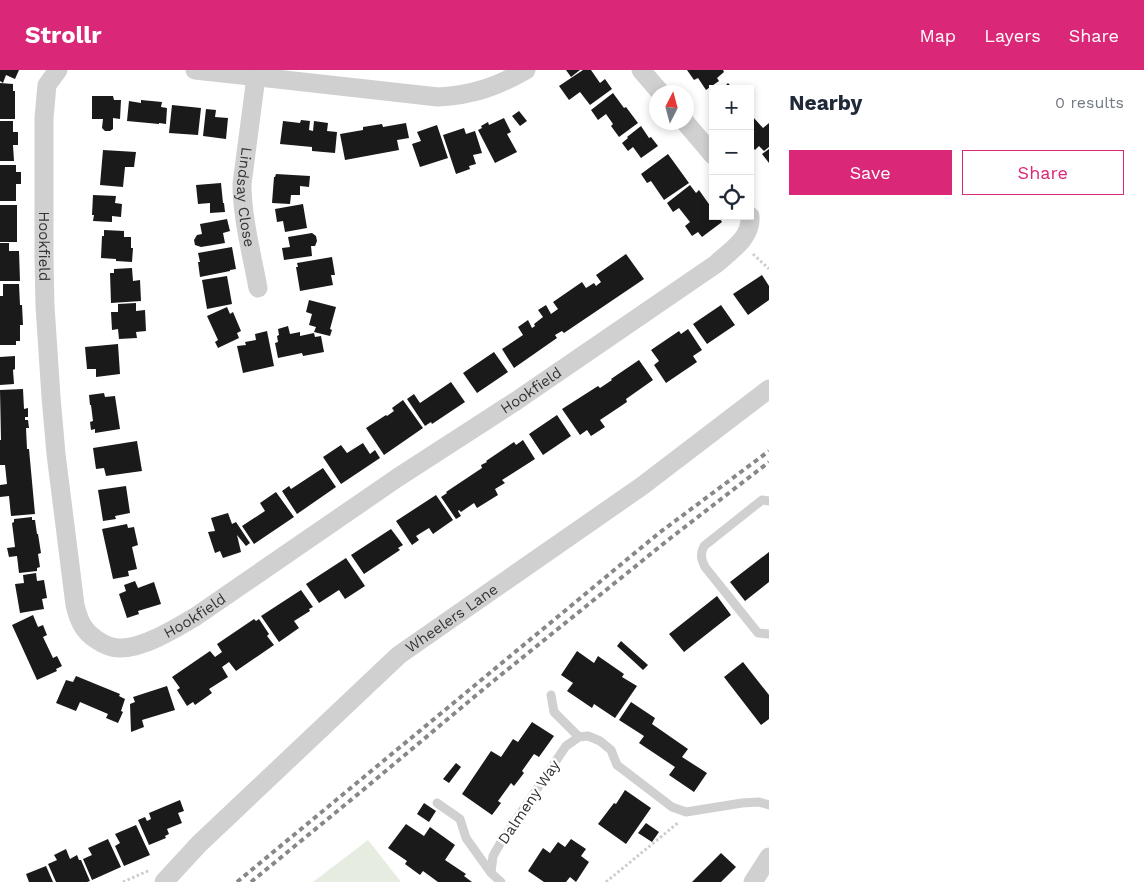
<!DOCTYPE html>
<meta charset="utf-8">
<style>
body{margin:0;font-family:"Work Sans",sans-serif;background:#f6f6f7;color:#1f2937}
.controls{position:absolute;right:15px;top:15px;display:grid;overflow:hidden;border-radius:0px;box-shadow:0 2px 8px #0003}
.controls button{width:45px;height:45px;display:grid;place-items:center;padding:0;border:0;border-bottom:1px solid #e0e1e3;background:#fff;color:#1f2937;font:25px sans-serif}
.compass{position:absolute;left:649px;top:15px;width:45px;height:45px;border-radius:50%;background:#fff;box-shadow:0 2px 8px #0003;rotate:6deg}
.list{margin:0;padding:0;list-style:none}
h2{display:flex;justify-content:space-between;align-items:center;height:65px;margin:0;padding:0 20px;font-size:21px}
h2 small{font-size:16px;font-weight:400;color:#747a83}
.actions{display:flex;gap:10px;padding:15px 20px}
.actions a{flex:1;padding:11px 0;border:1px solid #db2777;border-radius:0px;text-align:center;font-size:18px;color:#db2777}
.actions .main{background:#db2777;color:#fff}
.icon{flex:none;width:28px;height:28px;fill:none;stroke:currentColor;stroke-width:2;stroke-linecap:round;stroke-linejoin:round}
.map{position:relative;flex:none;width:769px;height:812px;overflow:hidden}
header{display:flex;align-items:center;gap:30px;box-sizing:border-box;height:70px;padding:0 25px;background:#db2777;color:#fff}
header strong{font-size:24px}
nav{display:flex;gap:28px;margin-inline-start:auto;font-size:18px}
main{display:flex}
aside{flex:1;background:#fff}
.map>svg:first-child{display:block}
.green{fill:#e6ecdf}
.building{fill:#1a1a1a}
.lines{fill:none;stroke-linecap:round;stroke-linejoin:round}
.path{stroke:#cdcdcd;stroke-width:3;stroke-dasharray:2.5 2.5;stroke-linecap:butt}
.service{stroke:#d0d0d0;stroke-width:9}
.minor{stroke:#d0d0d0;stroke-width:19}
.rail{stroke:#888;stroke-width:4;stroke-dasharray:5 4;stroke-linecap:butt}
.labels{text-anchor:middle;dominant-baseline:central;stroke-width:5;stroke-linejoin:round;paint-order:stroke}
.street-label{font-size:15px;fill:#333;stroke:#fff}
</style>
<header>
<strong>Strollr</strong>
<nav><a>Map</a><a>Layers</a><a>Share</a></nav>
</header>
<main>
<div class="map">
<svg width="769" height="812" viewBox="0 0 769 812">
<rect width="100%" height="100%" fill="#fff"/>
<path class="green" d="M368,770L401,812H313Z"/>
<path class="building" d="M0,0H19L15,9L6,5L3,13L0,11Z
M566,0H580L571,7Z
M583,0H591L600,13L605,9L612,19L590,35L580,22L569,30L559,16Z
M687,0H723L724,2L717,8L719,11L706,20L698,8L694,10Z
M0,13L13,14V21H15V49H0Z
M728,13L733,19H722Z
M613,23L624,38L626,37L638,53L619,67L611,56L613,54L606,44L598,50L591,40Z
M92,26H113L114,30H121L120,49L113,48V59L110,61H105L102,58L103,49H92Z
M141,30L162,32L161,37L167,38L166,54L159,53V54L127,51L129,31L141,33Z
M172,35L201,38L198,65L169,63Z
M206,39L216,40L215,47L228,48L226,69L203,66Z
M519,41L527,51L520,56L512,46Z
M753,47L763,58L769,53V77L764,81L759,76L755,80L750,74V50Z
M504,48L511,62L507,64L517,82L495,93L478,60L482,58L481,56L488,52L489,55Z
M301,50L310,51L309,60L313,61L314,51L328,53L327,61L337,62L335,83L312,81V77L280,74L283,51L300,53Z
M0,51H13V62H18V75H13L14,91H0Z
M406,53L409,68L397,70L399,80L345,90L340,64L363,60V57L382,54L383,57Z
M437,55L448,88L420,97L412,74L421,71L417,62Z
M641,56L649,68L651,67L658,76L641,88L633,77L628,81L622,73L628,68L627,67Z
M464,58L466,64L475,61L482,83L473,85L476,94L469,96L470,99L456,104L443,65Z
M769,79V93L762,84Z
M103,80L136,82L134,97H125L123,117L100,115Z
M668,84L689,113L664,130L651,111L647,113L641,104Z
M0,95H16V102H21V114H16V131H0Z
M276,104L310,106L309,117L300,116V125H291L290,134L272,133L274,107H275Z
M221,113L223,133H224L225,142L210,143V133L198,134L196,115Z
M690,115L696,123L699,120L711,137L713,139V146H718L722,152L702,167L698,162L692,166L685,156L690,152L679,138L673,142L667,133Z
M93,125L116,126L115,133L122,134L121,147L112,146V152L93,151L94,145H92Z
M303,134L307,158L285,162L283,151L277,152L275,139Z
M0,135H17V172H0Z
M227,149L230,161L223,163L225,173L201,177L195,175L194,170L197,165L202,164L200,154Z
M104,160L124,161V167H131V178H133L132,192L116,191V189L101,188L102,166H104Z
M312,163L316,166L317,171L315,176H311L312,186L284,190L282,178L290,177L288,167Z
M0,173H9V181H19L20,211H0Z
M232,177L236,199L230,200V201L200,207L198,192H200L198,183Z
M626,184L644,209L564,263L562,261L555,265L557,268L514,298L502,279L523,265L518,257L528,250L532,258L535,256L534,254L543,247L538,240L546,235L551,244L558,239L553,232L582,212L586,218L594,213L596,216L601,212L596,205Z
M332,187L335,205H331L333,215L300,221L296,197H298L297,193Z
M132,198L133,211L140,210L141,231L111,233L110,203H114V199Z
M762,205L769,216V230L748,245L733,224Z
M227,206L232,234L207,239L202,210Z
M3,214H19L20,235H22L23,255H20V271H16V275H0V226H3Z
M309,230L336,237L330,259L332,260L330,266L314,262L316,257L309,255L312,244L306,242Z
M136,233V241L145,240L146,261L136,262L137,268L119,269L118,259L112,260L111,242H118V234Z
M721,235L735,255L707,274L693,254Z
M227,237L230,244L233,242L241,261L237,263L239,268L218,278L215,272L218,270L207,246Z
M288,256L290,264L300,262V266L314,263L315,267L321,266L324,282L303,286L302,283L278,288L275,273L278,272L277,266L279,265L278,259Z
M688,259L702,280L693,286L697,292L666,313L654,295L659,291L651,280L679,261L681,264Z
M267,261L274,296L243,303L237,276L246,275L245,272L256,270L255,264Z
M118,274L120,304L96,307V299H87L85,277Z
M494,282L508,302L477,323L463,303Z
M15,286V299L13,300L14,314L0,315V287Z
M639,290L653,310L626,329L627,332L600,350L605,357L591,366L587,360L580,365L562,339L598,316L600,318L612,310L611,309Z
M451,312L465,332L432,354L431,352L425,356L407,329L414,324L420,333Z
M23,319L24,339L28,338V347H25V350H28L29,358H26L27,379H29L35,444L11,446L9,426L0,427V415L7,414L5,395H0V370H1L0,320Z
M104,323L105,327L115,326L120,359L95,363V359L91,360L90,352L93,351L91,335H90L89,325Z
M403,330L423,358L384,385L366,358L386,345L387,346L394,341L392,338Z
M557,345L571,366L543,385L529,364Z
M523,370L535,389L502,410L505,413L495,419L498,425L477,438L474,433L461,442L459,440L458,441L461,446L456,449L441,427L447,423L446,422L482,398L481,395L487,392L486,391L514,372L516,375Z
M137,371L142,401L106,406L104,398L96,399L93,378Z
M363,373L370,384L375,380L380,388L341,414L323,387L341,375L347,383Z
M323,398L336,417L297,444L282,421L289,416L291,419Z
M126,416L130,443L115,446L116,449L103,451L98,420Z
M276,422L294,447L254,474L242,456L265,441L260,433Z
M436,425L453,450L433,464L429,458L416,466L419,470L412,475L396,451Z
M228,443L232,454L236,452L250,473L246,476L237,465L241,482L223,488L220,481L215,483L208,462L215,461L211,448Z
M32,447V450H35L37,464H38L41,483L38,484L40,497L37,498V501L19,503L17,486L9,487L7,478L15,477L12,453L14,452V449Z
M127,454L128,458L134,457L138,475L132,477L137,499L128,501L129,506L113,509L102,459Z
M391,459L403,475L398,478L400,480L364,504L351,485Z
M769,482V512L745,531L730,512Z
M346,488L365,516L345,529L339,520L319,533L306,514Z
M36,503L37,511L44,510L47,528L42,529L44,539L20,543L15,514L24,513L23,505Z
M135,511L138,518L154,512L161,534L138,541L139,544L127,548L119,524L126,521L124,515Z
M301,520L313,537L309,539L310,541L294,551L299,558L279,572L261,546Z
M717,526L731,545L684,582L669,564Z
M33,545L38,557L43,555L47,565L43,567L53,588L57,586L62,596L56,599L57,601L37,610L12,555Z
M254,549L256,551L259,549L269,564L267,566L274,575L236,601L229,592L222,597L228,607L209,619L212,623L195,635L193,632L187,636L177,620L180,618L172,607L210,581L215,587L222,582L217,574Z
M621,571L648,595L643,600L617,576Z
M577,581L594,593L598,586L624,604L622,607L637,616L615,648L594,634L592,638L567,621L573,613L561,605Z
M743,592L769,625V649L761,655L724,607Z
M76,606L120,624L119,626L125,629L121,641L123,642L118,653L106,648L108,644L80,632L76,641L56,633L66,610L73,612Z
M167,616L175,640L142,650L144,657L131,662L130,634L135,632L133,627Z
M631,632L655,648L652,654L688,679L682,687L707,703L694,722L669,705L675,697L639,673L644,666L619,650Z
M532,652L554,666L539,687L534,684L522,701L524,703L514,716L511,713L498,731L501,733L492,745L462,724L491,681L501,687L513,669L518,672Z
M456,693L461,697L449,713L443,709Z
M625,720L651,738L626,774L598,754L614,733L616,734Z
M180,730L184,741L178,743L182,753L167,759L169,764L165,766L166,768L149,775L138,750L145,747L147,751L151,749L149,743Z
M424,733L436,741L429,752L417,744Z
M646,753L659,762L652,772L638,763Z
M406,754L424,766L430,757L455,775L445,790L466,804L464,806L472,812H438L423,801L420,805L405,794L407,791L388,778Z
M136,755L150,785L124,796L115,776L120,773L115,764Z
M108,769L121,797L92,810L83,789L92,785L88,778Z
M571,769L586,779L581,786L589,792L576,812L570,807L566,812H544L528,801L543,778L550,783L558,772L565,777Z
M66,779L70,789L77,785L79,790H81L90,811L87,812H56L48,794L57,790L54,785Z
M721,783L736,797L721,812H692Z
M46,796L53,812H29L26,804Z"/>
<g class="lines">
<path class="path" d="M753,184L769,199
M123,812L150,800
M606,812L679,752"/>
<path class="service" d="M769,431L762,430L704,476C700,484 701,489 705,497L758,563L769,564
M551,625L554,642L579,667L588,666L600,671L611,680L617,695L672,737L686,742L742,733L759,732L769,735
M437,733L460,749L466,768L491,803L501,812
M491,803L493,786L501,772L566,676L579,667"/>
<g class="minor">
<path id="s1" d="M58,0L47,15L44,48V188L45,236L51,327L56,384L75,535C79,551 83,561 97,570C103,574 111,578 119,578C142,579 175,559 195,547L397,408L516,331L716,194C730,181 752,168 750,146"/>
<path d="M195,0L438,27C473,25 496,17 526,0"/>
<path d="M641,0L660,22"/>
<path id="s2" d="M256,7L242,114C242,148 252,185 258,218"/>
<path d="M685,52L713,85"/>
<path id="s3" d="M164,812L199,774L399,585L642,416L769,319"/>
<path d="M753,812L769,787"/>
</g>
<path class="rail" d="M237,812L659,463L769,381
M251,812L363,720L486,617L668,470L769,392"/>
</g>
<g class="labels">
<g class="street-label">
<text stroke="none"><textPath href="#s2" startOffset="121">Lindsay Close</textPath></text>
<text stroke="none"><textPath href="#s1" startOffset="180">Hookfield</textPath></text>
<text stroke="none"><textPath href="#s1" startOffset="1095">Hookfield</textPath></text>
<text stroke="none"><textPath href="#s1" startOffset="690">Hookfield</textPath></text>
<text stroke="none"><textPath href="#s3" startOffset="391">Wheelers Lane</textPath></text>
<text transform="translate(529 732) rotate(-56)">Dalmeny Way</text>
</g>
</g>
</svg>
<div class="controls">
<button>+</button>
<button>−</button>
<button><svg class="icon" aria-label="locate" viewBox="0 0 24 24"><circle cx="12" cy="12" r="6"/><path d="M12 2v4M12 18v4M2 12h4M18 12h4"/></svg></button>
</div>
<svg class="compass" viewBox="-18 -18 36 36"><path d="M0-13l5 13h-10z" fill="#e53935"/><path d="M0 13l5-13h-10z" fill="#747a83"/></svg>
</div>
<aside>
<h2>Nearby<small>0 results</small></h2>
<ul class="list">
</ul>
<div class="actions"><a class="main">Save</a><a>Share</a></div>
</aside>
</main>
